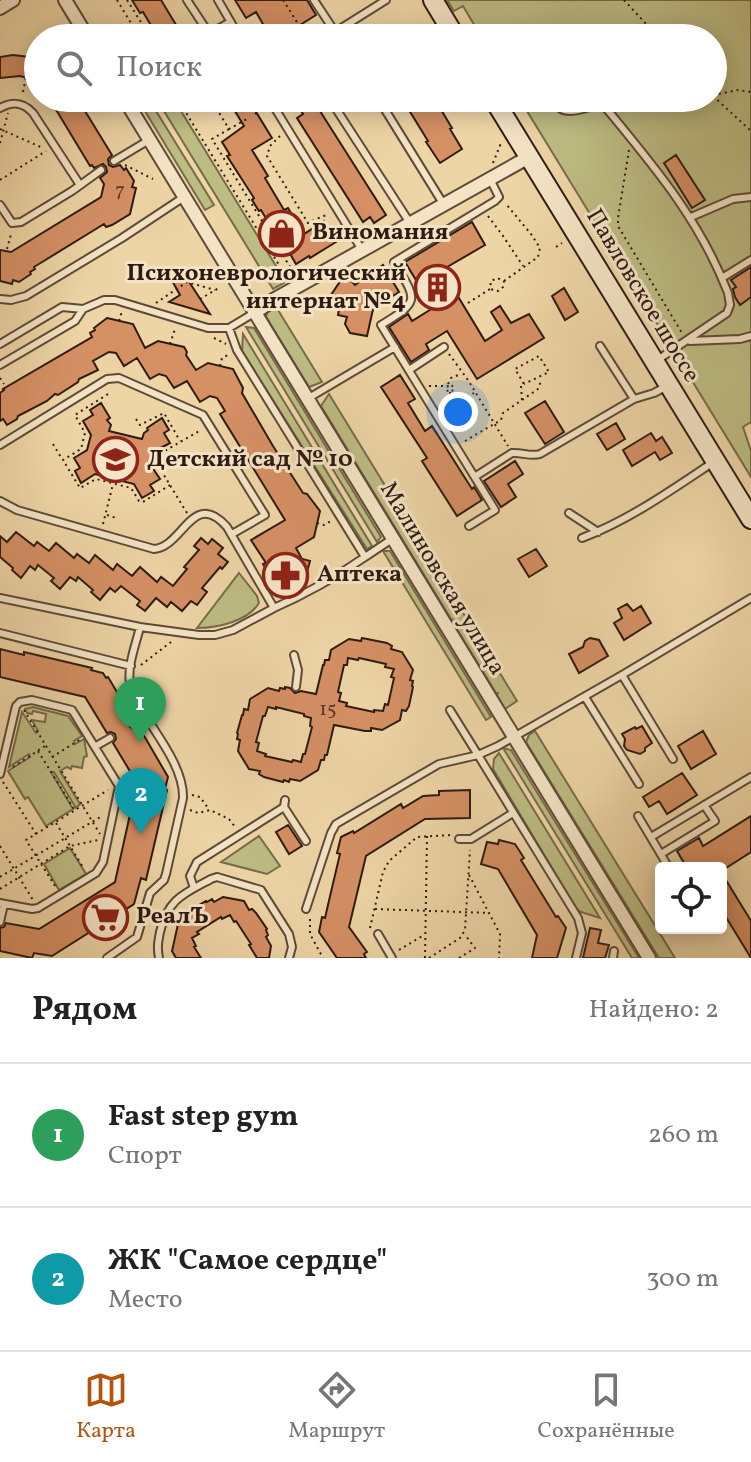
<!DOCTYPE html>
<html lang="ru">
<meta charset="utf-8">
<style>
body{margin:0;font-family:Vollkorn,serif;background:#f2f2f2;color:#222}
.controls{position:absolute;right:24px;bottom:24px;display:grid;overflow:hidden;border-radius:8px;box-shadow:0 4px 20px #0003}
.controls button{width:72px;height:72px;display:grid;place-items:center;padding:0;border:0;border-bottom:2px solid #e0e0e0;background:#fff;color:#222;font:40px sans-serif}
.you{position:absolute;left:458px;top:412px;width:28px;height:28px;margin:-20px;border:6px solid #fff;border-radius:50%;background:#1a73e8;box-shadow:0 0 0 12px #1a73e833}
.badge{display:grid;place-items:center;width:52px;height:52px;border-radius:50%;background:#b45309;color:#fff;font-size:26px;font-weight:700}
.pin{position:absolute;translate:-50% -66px;filter:drop-shadow(0 2px 4px #0008)}
.pin::after{content:'';position:absolute;top:42px;width:28px;height:24px;background:inherit;clip-path:polygon(0 0,100% 0,50% 100%)}
.list{margin:0;padding:0;list-style:none}
h2{display:flex;justify-content:space-between;align-items:center;height:104px;margin:0;padding:0 32px;font-size:34px}
h2 small{font-size:26px;font-weight:400;color:#767676}
.list li{display:grid;grid-template-columns:52px 1fr auto;gap:24px;align-items:center;box-sizing:border-box;height:144px;padding:0 32px;border-top:2px solid #e0e0e0}
.list b{display:block;font-size:30px;white-space:nowrap}
.list p{margin:0;font-size:26px;white-space:nowrap;color:#767676}
.list em{font-size:26px;font-style:normal;color:#767676}
.icon{flex:none;width:44px;height:44px;fill:none;stroke:currentColor;stroke-width:2;stroke-linecap:round;stroke-linejoin:round}
.map{position:relative;flex:none;width:751px;height:958px;overflow:hidden}
.search{position:absolute;background:#fff;box-shadow:0 4px 20px #0003;left:24px;right:24px;top:24px;height:88px;display:flex;align-items:center;gap:20px;box-sizing:border-box;padding:0 28px;border-radius:44px;color:#767676;font-size:30px}
.sheet{height:392px;background:#fff}
nav{display:flex;justify-content:space-around;align-items:center;box-sizing:border-box;height:112px;border-top:2px solid #e0e0e0;background:#fff;font-size:22px;color:#767676}
nav a{display:grid;justify-items:center;gap:4px}
nav .on{color:#b45309}
.map>svg:first-child{display:block}
.green{fill:#bdbc83;stroke:#766c4b;stroke-width:2}
.building{fill:#d59064;stroke:#2e1b13;stroke-width:2;fill-rule:evenodd}
.lines{fill:none;stroke-linecap:round;stroke-linejoin:round}
.lane-casing{stroke:#5e4a38;stroke-width:10}
.street-casing{stroke:#5e4a38;stroke-width:16}
.secondary-casing{stroke:#2e1b13;stroke-width:22}
.path{stroke:#2e1b13;stroke-width:2;stroke-dasharray:2 4;stroke-linecap:butt}
.lane{stroke:#f4e4c5;stroke-width:6}
.street{stroke:#f4e4c5;stroke-width:12}
.secondary{stroke:#f4e4c5;stroke-width:18}
.labels{text-anchor:middle;dominant-baseline:central;stroke-width:6;stroke-linejoin:round;paint-order:stroke}
.number-label{font-size:20px;fill:#583827}
.poi-label{font-size:24px;font-weight:bold;fill:#2e1b13;stroke:#f4e4c5;text-anchor:start}
.street-label{font-size:24px;fill:#2e1b13;stroke:#f4e4c5}
</style>
<div class="map">
<svg width="751" height="958" viewBox="0 0 751 958">
<rect width="100%" height="100%" fill="#eed5a6"/>
<filter id="stains"><feTurbulence type="fractalNoise" baseFrequency=".0025" numOctaves="4"/><feColorMatrix values="0 0 0 0 .2 0 0 0 0 .09 0 0 0 0 .02 0 0 0 .5 -.17"/></filter>
<radialGradient id="worn" r=".72"><stop offset=".6" stop-color="#630" stop-opacity="0"/><stop offset="1" stop-color="#630" stop-opacity=".3"/></radialGradient>
<path class="green" d="M447,0H751V422L743,427L751,451V477L519,98H713V38H482L463,6L454,11Z
M137,98H148L214,205L205,210Z
M156,98H173L284,279V283L273,289Z
M275,305L322,382L309,387L266,317L268,309Z
M246,327L254,328L381,537L377,542Z
M243,334L372,546L367,549L242,351Z
M329,394L517,701L505,709L497,695L498,693H496L452,621L453,620L451,619L321,406Z
M383,551H390L491,717L486,720Z
M239,573L257,596L259,603C248,621 218,628 197,628Z
M33,707L68,716L82,736L74,741L75,744L84,739L87,756L84,757L82,768L72,766L71,769L67,767L60,771L80,804L76,808L54,772H51L73,809L46,826L28,797L25,799L8,771L30,757L29,754L9,767L22,712L36,733L38,731L32,720L45,722L46,714L33,711L32,714L27,713L25,709Z
M535,731L675,958H659L526,742L529,735Z
M503,748L511,750L639,958H632Z
M499,753L600,918L581,912L577,910L493,769L494,759Z
M259,836L280,866L267,874L221,862Z
M70,848L86,874L59,890L44,864Z"/>
<path class="building" d="M132,0H161L184,38H156L150,28L152,27L143,12L140,13Z
M235,0H307L316,15L297,27L304,38H271L256,12L246,18Z
M13,55L38,58V81L20,76L0,78V57Z
M49,98H77L112,155L108,159L109,165L113,167L120,165L124,170L126,168L134,181L132,187L136,188L130,214L112,225L106,227L104,224L34,267L35,269L30,272L31,274L19,282L13,280L12,284L0,281V250L11,252L101,197L104,184L100,178L107,172L106,167L103,164L94,168L92,165L90,166Z
M227,98H251L255,105L253,107L272,138L252,150L268,176L265,178L284,210L288,208L304,234L324,221L336,242L310,258L309,256L296,264L289,252L287,253L261,210L259,211L252,200L254,198L227,156L230,155L222,142L244,126Z
M410,98H434L452,128L450,129L462,149L440,163L426,142L428,141L404,102Z
M313,100L386,215L374,223L370,217L363,222L297,118L303,114L300,109Z
M676,155L705,200L692,208L664,163Z
M472,222L485,245L442,270L485,341L502,330L491,312L500,306L511,323L529,314L544,338L477,379L447,331L426,344L429,350L411,362L389,327L408,314L412,321L433,308L405,262Z
M383,265L399,292L375,307L374,305L367,336L350,333L345,324L347,317L338,315L339,309L328,306L331,295L345,274L355,285Z
M751,267V297L740,305L735,297L733,289L736,287L731,280Z
M182,273V275L184,274L210,314L169,302L180,295L171,279Z
M564,288L578,312L565,320L552,296Z
M107,318L133,324L145,348L158,341L184,347L187,352L186,355L196,370L208,363L233,369L243,388L242,393L273,446L303,493L307,494L320,511L314,537L296,548L302,559L310,561L307,572L282,587L276,586L263,564L266,563L251,540L285,520L220,414L225,411L217,398L210,396L200,402L187,381L174,388L166,376L159,374L150,379L137,358L124,366L116,353L109,352L93,361L98,370L79,379L78,382L58,395L55,394L47,401L18,416L17,419L7,425L3,419L0,421V393L4,390L3,389L92,337L90,333L95,330L94,328Z
M400,375L415,399L408,403L425,431L432,426L472,489L474,487L482,500L457,516L422,461L427,458L381,387Z
M545,401L564,432L545,444L525,413Z
M101,403L110,418L107,420L111,425L109,431L142,439L144,433L148,430L147,428L162,418L169,430L164,433L170,443L157,450L152,467L160,479L150,485L154,491L142,498L134,484L95,474L81,483L75,471L80,468L74,458L87,450L91,435L83,421L93,415L90,410Z
M616,423L625,439L607,450L597,434Z
M651,433L656,441L662,437L672,453L660,460L655,452L632,466L623,450Z
M515,461L523,474L508,484L516,497L501,507L484,481Z
M16,532L34,546L37,542L49,551L56,543L74,558L77,554L89,563L95,555L113,570L117,564L132,576L140,567L157,582L161,577L173,586L187,569L184,567L199,550L194,546L201,538L208,544L212,539L223,548L218,554L228,562L222,569L220,567L202,588L207,592L197,605L191,601L182,611L171,602L167,607L156,598L145,611L137,605L140,601L121,586L115,592L110,588L100,600L91,592L93,590L78,577L76,581L70,577L60,589L51,581L54,578L38,565L35,570L30,566L21,578L12,570L13,568L0,557V536L7,542Z
M536,549L547,566L529,577L518,559Z
M627,604L633,611L641,606L651,623L624,640L614,623L622,618L618,609Z
M362,638L387,643L392,646L391,649L402,652L413,670L410,680L413,681L412,686L413,687L409,706L406,711L402,710L400,720L382,730L371,728V731H365L334,725L327,755H325L324,760H321L318,770L300,781L290,779L289,782L284,780L283,782L264,777L259,774L260,771L249,769L238,751L240,740L237,739L238,734L237,733L242,715H243L244,709L248,710L250,699L268,688L279,691L280,688L285,689V687L290,688L295,693L301,691L316,694L323,665H324L325,660H329L331,650L349,639L361,641ZM348,658L358,660L359,658L386,664L385,667L394,669L391,677L394,678L388,705L385,704L383,711L374,710V712L346,706L347,703L339,701L341,693L338,692L344,665H347ZM268,707L276,709V707L304,714V716L311,718L310,726L312,727L305,754H303L301,762L293,760L292,762L265,756L266,754L257,751L259,743L256,742L263,716H265Z
M590,638L599,640L608,656L579,673L569,654L583,647L585,641Z
M0,649L24,655V652L92,668L91,670L103,673L106,678L108,677L132,717L128,721L129,726L133,729L139,727L168,777L165,789L167,790L146,880L141,878L134,904L52,956L34,953L32,958L0,951V928L4,927L6,923L39,929L115,882L137,783L113,743L116,739L115,734L111,732L107,733L85,697L0,677Z
M642,726L652,743L645,748V751L640,754L627,750L624,746L625,739L622,734L635,727L636,729Z
M703,731L716,754L691,769L678,746Z
M682,773L697,795L667,814L659,801L649,807L643,797Z
M470,790V818L425,819L366,856L349,927L367,952L364,954L366,958H337L319,932L322,917L325,918L331,892L340,854L337,853L341,837L353,831L354,833L401,804L403,808L423,796L439,795V791Z
M751,816V852L726,868H687L677,851L699,838L703,846Z
M288,825L302,846L289,854L276,832Z
M499,840L515,844L524,858L521,860L556,917L558,916L566,928L557,958H532L537,935L498,869L481,864L487,842L498,844Z
M721,872L751,921V958L721,909Z
M223,897L244,901L249,910L252,909L256,913L267,929L266,930L268,935L266,937L271,946L269,958H257L249,945L251,944L236,921L234,922L230,915L222,919L221,917L197,932L199,934L192,938L196,946L194,947L201,958H176L172,951L178,924L187,918L186,916L190,913L189,911L206,901L207,902L212,899L214,902Z
M590,928L601,930L598,943L609,945L605,958H583Z"/>
<g class="lines">
<defs>
<path id="lane" d="M187,0L206,29L209,31L216,30L230,22
M218,0L240,38
M314,0L335,32L386,0
M274,98L276,110L362,250
M329,98L410,223
M383,98L379,100L444,205
M553,98C555,101 558,106 561,109C571,115 597,106 605,98
M601,102C652,164 699,218 728,293L730,305L727,313L656,361
M0,108C13,101 23,102 33,113L80,185
M114,161L149,140
M0,205L12,223L21,222L72,191L101,170
M691,217L733,199L751,197
M722,278L751,260
M0,299L11,300L26,296L122,238L184,197
M690,341L740,339L751,336
M0,344L62,307L83,309
M600,346L634,399
M0,365L75,321L83,309L104,300H115L208,328H229L254,313
M409,370L444,347
M307,399L395,347
M0,445L107,379L119,378L203,415L265,515L232,534
M476,476L512,453C522,452 530,457 540,454L634,399L654,393L667,386
M0,501L17,510L154,549C183,547 193,488 227,527L274,608C306,594 336,577 365,557L237,350L229,328
M569,513L598,532
M469,526L495,510L381,325C421,301 417,300 394,262L495,201L499,197L490,179
M582,538C629,520 670,491 712,463
M365,557L392,539
M0,598L140,627L199,635H215L233,630L274,608
M0,633L131,666
M294,655L298,670L296,687
M622,675L673,759
M585,697L639,784
M450,710L478,755L498,746L622,675L751,598
M134,723L145,716
M96,746L110,738
M0,774L16,706L20,702L32,700L72,710L119,786L103,862L96,873L38,908L32,909L0,903
M284,807L306,841
M638,816L669,868
M651,837L751,777
M459,839H471L513,813
M661,854L715,821L704,805
M194,888L190,876L197,862L284,807L285,800
M306,909L331,833L336,824L439,764L478,755L578,918L582,933L576,958
M0,922L4,904
M378,934L392,958
M107,958L137,937L150,893L164,880L166,874L183,798C184,767 155,733 140,707C135,699 131,692 130,684C127,666 136,644 140,627
M159,958C157,948 158,942 160,932C168,899 183,894 211,879L217,877L261,890L289,934L292,947L289,958
M613,958L614,951"/>
<path id="street" d="M65,0L88,38
M0,8L13,0
M124,98L649,958
M254,313L275,299L529,157"/>
<path id="secondary" d="M433,0L456,38
M493,98L751,519"/>
</defs>
<use href="#lane" class="lane-casing"/>
<use href="#street" class="street-casing"/>
<use href="#secondary" class="secondary-casing"/>
<path class="path" d="M117,0L140,38
M127,0L151,38
M283,0L307,38
M624,0L659,38
M32,56L33,52
M23,92L26,77
M713,95L738,90L751,92
M713,96L751,131
M177,98L287,278
M187,98H190
M210,98L229,129L247,119
M255,114L264,108
M0,129L43,148
M229,129L212,139L295,275
M280,136L270,146L267,156L308,223L323,216L328,215
M0,143L8,113
M629,150L618,218V226L682,333
M493,163L501,143
M125,165L153,179
M0,180L46,151
M488,216L503,236L523,266
M556,247L562,243
M7,249L11,234
M181,269L187,281
M504,281L538,257L540,248L531,234L506,204
M200,299L219,288
M156,303L187,282L215,290
M468,303L490,289L491,281L497,278L504,281L503,287L498,291L490,289
M119,321L122,311
M214,338L226,344
M170,344L175,329
M449,354L468,380L508,446
M220,366L222,358L228,355
M0,378L4,384
M448,384L451,378L461,374
M452,385L454,390L448,392L446,387Z
M429,386H448
M450,392L454,415L465,410L469,396L474,393
M108,394L75,415L85,433L81,449L63,460L80,488L96,479L131,488L139,501L143,502L170,485
M522,400L521,386L524,384L515,369L539,356L549,372L524,384
M136,419L140,425L164,413L180,441
M465,441L501,420L503,413L538,389L541,381
M53,444L62,459
M187,513L159,467L163,452L201,430
M107,515L116,518
M317,523L324,525L331,521
M103,524L113,484
M141,665L171,642
M24,710L100,834
M38,751L74,809
M52,757L81,739
M13,767L45,746
M3,782L36,834
M192,795L200,797L208,808
M190,810L198,813L210,810L229,819L236,828
M56,823L84,869
M0,846L33,900
M469,875L500,934L499,958
M0,877L102,816
M55,886L26,840L108,790
M0,889L70,846L98,840
M375,909L490,913
M310,919V934L323,958
M370,928L383,872L389,861L417,837L451,835
M399,950L424,935
M425,958L427,836
M429,958L460,938L465,930L470,850
M459,958L475,948L466,936"/>
<use href="#lane" class="lane"/>
<use href="#street" class="street"/>
<use href="#secondary" class="secondary"/>
</g>
<defs>
<symbol id="shop-ring" viewBox="-11 -11 22 22"><circle r="9.5" fill="#f4e4c5" stroke="#8f2418" stroke-width="1.5"/><path d="M-5-2.5h2.3a2.7 3.5 0 0 1 5.4 0H5L5.5 6h-11ZM-1.5-2.5h3a1.5 2.3 0 0 0-3 0Z" fill="#8f2418"/></symbol>
<symbol id="building-ring" viewBox="-11 -11 22 22"><circle r="9.5" fill="#f4e4c5" stroke="#8f2418" stroke-width="1.5"/><path d="M-4-6H4V6H1V3H-1V6H-4ZM-2.5-4.3h1.7v1.8h-1.7ZM.8-4.3h1.7v1.8H.8ZM-2.5-1h1.7V.8h-1.7ZM.8-1h1.7V.8H.8Z" fill="#8f2418"/></symbol>
<symbol id="school-ring" viewBox="-11 -11 22 22"><circle r="9.5" fill="#f4e4c5" stroke="#8f2418" stroke-width="1.5"/><path d="M0-5L7-2L0 1L-7-2ZM-4 1L0 2.5L4 1V4Q0 6-4 4Z" fill="#8f2418"/></symbol>
<symbol id="pharmacy-ring" viewBox="-11 -11 22 22"><circle r="9.5" fill="#f4e4c5" stroke="#8f2418" stroke-width="1.5"/><path d="M-2-6h4v4h4v4h-4v4h-4v-4h-4v-4h4Z" fill="#8f2418"/></symbol>
<symbol id="supermarket-ring" viewBox="-11 -11 22 22"><circle r="9.5" fill="#f4e4c5" stroke="#8f2418" stroke-width="1.5"/><path d="M-6-5.5h2.5l.6 2H6L4.5 2H-2.5L-4.4-4H-6ZM-1.5 3.2a1.3 1.3 0 1 0 .1 0ZM3 3.2a1.3 1.3 0 1 0 .1 0Z" fill="#8f2418"/></symbol>
</defs>
<g fill-rule="evenodd">
<use href="#shop-ring" x="256" y="208" width="51" height="51"/>
<use href="#building-ring" x="412" y="262" width="51" height="51"/>
<use href="#school-ring" x="90" y="434" width="51" height="51"/>
<use href="#pharmacy-ring" x="260" y="550" width="51" height="51"/>
<use href="#supermarket-ring" x="80" y="892" width="51" height="51"/>
</g>
<g class="labels">
<g class="number-label">
<text x="120" y="191">7</text>
<text x="328" y="710">15</text>
</g>
<g class="poi-label">
<text x="312" y="233">Виномания</text>
<text x="406" y="274" text-anchor="end">Психоневрологический<tspan x="406" dy="28">интернат №4</tspan></text>
<text x="147" y="460">Детский сад № 10</text>
<text x="317" y="575">Аптека</text>
<text x="136" y="917">РеалЪ</text>
</g>
<g class="street-label">
<text transform="translate(642 296) rotate(59)">Павловское шоссе</text>
<text transform="translate(442 579) rotate(59)">Малиновская улица</text>
</g>
</g>
<rect width="100%" height="100%" filter="url(#stains)"/>
<rect width="100%" height="100%" fill="url(#worn)"/>
</svg>
<div class="controls">
<button><svg class="icon" aria-label="locate" viewBox="0 0 24 24"><circle cx="12" cy="12" r="6"/><path d="M12 2v4M12 18v4M2 12h4M18 12h4"/></svg></button>
</div>
<div class="you"></div>
<div class="pin badge" style="left:140px;top:743px;background:#2e9e5b">1</div>
<div class="pin badge" style="left:141px;top:834px;background:#0f9aa8">2</div>
<div class="search"><svg class="icon" aria-label="search" viewBox="0 0 24 24"><circle cx="10" cy="10" r="6"/><path d="M15 15l6 6"/></svg>Поиск</div>
</div>
<section class="sheet">
<h2>Рядом<small>Найдено: 2</small></h2>
<ul class="list">
<li><span class="badge" style="background:#2e9e5b">1</span><div><b>Fast step gym</b><p>Спорт</p></div><em>260 m</em></li>
<li><span class="badge" style="background:#0f9aa8">2</span><div><b>ЖК &quot;Самое сердце&quot;</b><p>Место</p></div><em>300 m</em></li>
</ul>
</section>
<nav>
<a class="on"><svg class="icon" aria-label="map" viewBox="0 0 24 24"><path d="M3 6l6-2 6 2 6-2v14l-6 2-6-2-6 2zM9 4v14M15 6v14"/></svg>Карта</a>
<a><svg class="icon" aria-label="directions" viewBox="0 0 24 24"><path d="M12 3l9 9-9 9-9-9zM9 14v-3h6M13 9l2 2-2 2"/></svg>Маршрут</a>
<a><svg class="icon" aria-label="saved" viewBox="0 0 24 24"><path d="M7 4h10v16l-5-4-5 4z"/></svg>Сохранённые</a>
</nav>
